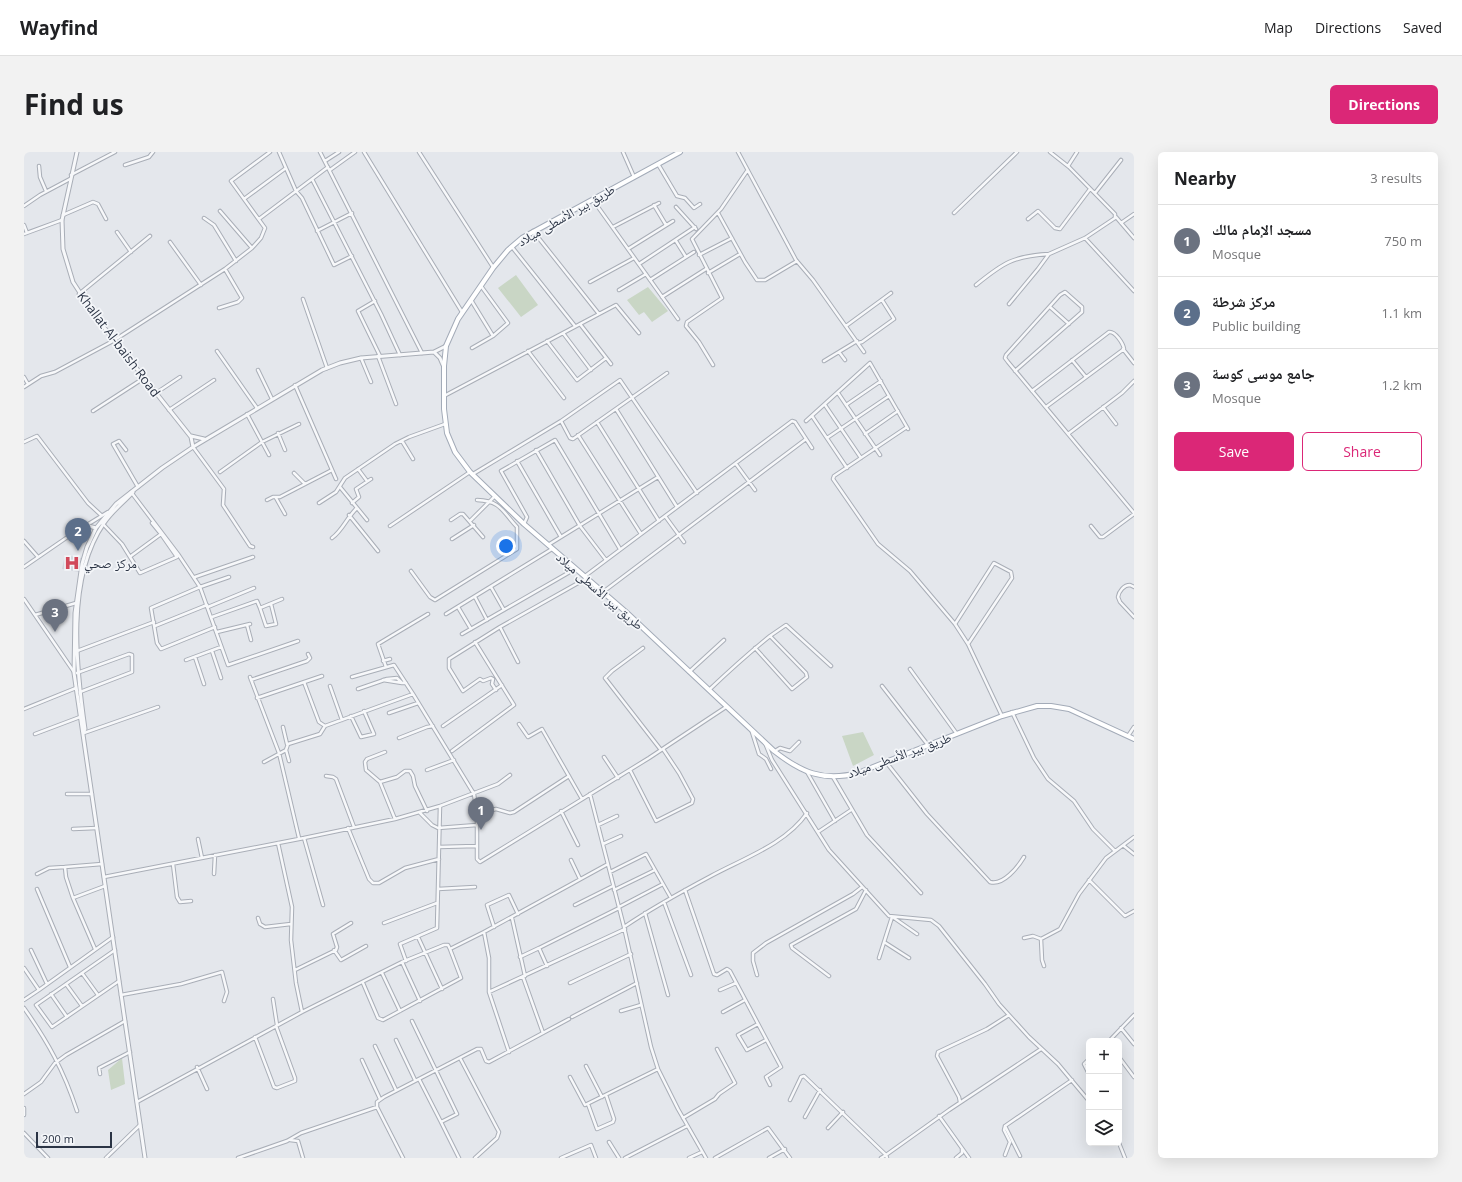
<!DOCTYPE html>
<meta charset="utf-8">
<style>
body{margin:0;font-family:"Open Sans","Noto Naskh Arabic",sans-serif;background:#f2f2f2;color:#202124}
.controls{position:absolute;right:12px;bottom:12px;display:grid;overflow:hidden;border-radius:6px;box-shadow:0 4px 16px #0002}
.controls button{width:36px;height:36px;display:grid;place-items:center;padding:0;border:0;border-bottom:1px solid #e0e0e0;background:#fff;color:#202124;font:20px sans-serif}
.scale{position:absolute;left:12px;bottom:10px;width:76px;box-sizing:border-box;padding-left:4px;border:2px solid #2b3445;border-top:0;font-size:11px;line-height:14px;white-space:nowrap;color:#2b3445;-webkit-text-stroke:3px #f4f6f9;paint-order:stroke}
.you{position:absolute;left:482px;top:394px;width:14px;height:14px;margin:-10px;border:3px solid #fff;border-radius:50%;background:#1a73e8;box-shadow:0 0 0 6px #1a73e833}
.badge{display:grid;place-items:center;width:26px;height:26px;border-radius:50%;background:#db2777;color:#fff;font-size:13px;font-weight:700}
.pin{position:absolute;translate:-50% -33px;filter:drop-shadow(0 1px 2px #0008)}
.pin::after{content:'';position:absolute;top:21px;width:14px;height:12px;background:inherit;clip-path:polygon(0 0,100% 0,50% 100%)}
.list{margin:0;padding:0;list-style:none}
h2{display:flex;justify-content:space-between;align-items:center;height:52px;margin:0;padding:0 16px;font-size:17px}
h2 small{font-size:13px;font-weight:400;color:#757577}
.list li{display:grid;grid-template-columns:26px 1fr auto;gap:12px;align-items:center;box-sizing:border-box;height:72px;padding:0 16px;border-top:1px solid #e0e0e0}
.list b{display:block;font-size:15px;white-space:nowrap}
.list p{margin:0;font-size:13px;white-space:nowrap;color:#757577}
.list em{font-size:13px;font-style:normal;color:#757577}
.actions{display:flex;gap:8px;padding:12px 16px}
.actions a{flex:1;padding:9px 0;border:1px solid #db2777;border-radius:6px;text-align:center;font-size:14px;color:#db2777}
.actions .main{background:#db2777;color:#fff}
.icon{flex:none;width:22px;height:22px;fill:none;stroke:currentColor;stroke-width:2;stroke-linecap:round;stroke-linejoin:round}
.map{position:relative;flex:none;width:1110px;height:1006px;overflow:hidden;border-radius:6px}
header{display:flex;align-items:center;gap:24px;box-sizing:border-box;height:56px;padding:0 20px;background:#fff;border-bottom:1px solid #e0e0e0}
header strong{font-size:19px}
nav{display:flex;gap:22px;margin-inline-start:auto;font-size:14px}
.intro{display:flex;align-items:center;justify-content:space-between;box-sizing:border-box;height:96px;padding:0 24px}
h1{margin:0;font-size:28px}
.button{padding:10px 18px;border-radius:6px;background:#db2777;color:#fff;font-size:14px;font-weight:700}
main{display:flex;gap:24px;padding:0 24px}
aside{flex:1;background:#fff;border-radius:6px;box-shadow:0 4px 16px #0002}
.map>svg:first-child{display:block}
.built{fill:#d2d6de}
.green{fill:#c9d6c5}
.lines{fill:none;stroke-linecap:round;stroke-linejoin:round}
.minor-casing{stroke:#a9aeb7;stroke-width:4.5}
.tertiary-casing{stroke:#a9aeb7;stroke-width:5}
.primary-casing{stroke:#a3abb8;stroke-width:6}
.minor{stroke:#f7f8fa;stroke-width:2.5}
.tertiary{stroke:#f7f8fa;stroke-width:3}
.primary{stroke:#fff;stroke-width:4}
.labels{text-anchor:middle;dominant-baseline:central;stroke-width:3.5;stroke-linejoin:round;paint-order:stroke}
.street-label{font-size:13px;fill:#2b3445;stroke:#f4f6f9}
.poi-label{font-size:13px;fill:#2b3445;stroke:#f4f6f9;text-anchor:start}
</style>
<header>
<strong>Wayfind</strong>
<nav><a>Map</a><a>Directions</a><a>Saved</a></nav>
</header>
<div class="intro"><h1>Find us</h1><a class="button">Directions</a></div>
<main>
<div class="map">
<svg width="1110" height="1006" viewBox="0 0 1110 1006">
<rect width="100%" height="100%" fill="#e4e7ec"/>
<path class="built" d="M41,403L57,406L55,420L38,417Z"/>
<path class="green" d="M492,123L514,153L497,165L474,136Z
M624,135L644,159L628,170L620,160L615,163L603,148Z
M839,580L850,603L829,614L818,584Z
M98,906L101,932L87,938L84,918Z"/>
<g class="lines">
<defs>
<path id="minor" d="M255,0L272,39L278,46L310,113L328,104
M296,0L398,201
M340,0L438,160
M395,0L469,115
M599,0L610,25
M714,0L772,108L789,128L840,200
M301,9L315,0
M634,12L653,44L661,46L670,56L676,52
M101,13L125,5L129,0
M15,14L16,25L22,39
M1044,14L1053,0
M306,18L331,0
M47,23L91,0
M288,27L357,162L376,203
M1071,41L1097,8
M220,47L262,16
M569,48L654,167
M630,53L642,73
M0,54L16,43L46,27
M652,55L672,77
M196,59L228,96L237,86L241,76L207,29L246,0
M694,61L721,110L733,128H741L773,109
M930,61L993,0
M39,63L69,50L74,52L82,67
M1092,65L1110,86
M180,66L190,73L212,109
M235,67L304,15
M1004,67L1014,59L1031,76L1036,77L1066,37
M1097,71L1110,62
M0,73L3,81
M589,75L635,51
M293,79L328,61
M509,79L575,162
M93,80L107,100
M0,82L38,68
M1061,86L1110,139
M652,89L662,105
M146,90L177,133
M488,95L551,174
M604,97L649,69
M675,103L708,86
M615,112L671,75
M684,121L716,102
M626,128L670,100
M566,130L610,106
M952,133C979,111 989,104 1025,102
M595,138L622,122
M55,142L126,84
M638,145L682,117
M279,147L303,216
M447,148L469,184
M351,149L334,159L356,204
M985,152L1014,117L1025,102L1061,86L1091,66V62L1045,15L1026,0
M1026,155L1045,172
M195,156L214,150L218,146L201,117
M556,172L587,212
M822,174L867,141
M539,181L567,218
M523,189L553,228L582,206
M834,191L838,190L870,167L858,148
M448,196L469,184L484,171L457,134
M1099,197L1110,211
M193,199L233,256
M504,199L540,246
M815,200L821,208
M354,204L372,252
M337,206L347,230
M1048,208L1062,225
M800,209L833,189
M689,213L675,190L662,174L663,170L698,146L668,87L697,57L723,19
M234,218L248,247
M991,219L1058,160V155L1041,140L1036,143L982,203L981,206L984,210L1110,361
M0,225L4,232
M271,233L312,327
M0,235L17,224L31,220L89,189L201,117L228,96
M1008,239L1085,180C1091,179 1099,191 1100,197L1022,255
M132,241L156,225
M814,241L856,303
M420,244L592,153L615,181
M801,253L837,306
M822,253L857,229
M1079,255L1092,272
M592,257L653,355
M145,258L190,228
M69,259L120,226
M223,262L245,303
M788,264L823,316
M537,269L546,286L549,287L643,221
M782,269L846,211L884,277
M573,270L635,369
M883,275L810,324L809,327L854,392L886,419L931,472L944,492L978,564
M254,281L261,298
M841,282L874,259
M1044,282L1098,241L1110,229
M554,283L617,382
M803,286L865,244
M378,289L389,307
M0,290L13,284L64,351L77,363
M169,295L200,337L199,353L226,394L229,395
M102,298L95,289L89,292L114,335
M512,298L556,374L582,408
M493,309L537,385
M712,312L731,338
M334,317L343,329
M196,320L238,290L275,272
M270,321L281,332
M449,322L537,269L596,228L673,341
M316,335L343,368
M107,340L154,402L176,435L204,513L274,489
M252,346L261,362
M243,348L249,345H256L308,318
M295,351L312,340L321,326L371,292L385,285L421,272
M328,351L335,345L332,337L347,327
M325,363L354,399
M641,364L660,390
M427,368L436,362H439L459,385
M446,369L471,344
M78,371L98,392L116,421L153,405L137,382L107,404
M128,371L137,382
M500,372L503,365L477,319L531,288L596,397
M366,374L446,320
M1067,374L1076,385H1079L1110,362
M308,386C319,378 323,365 333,356
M428,387L450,373
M0,389L14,405
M524,393L634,325
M0,415L45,384L84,360
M387,419L406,445L411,448L493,397V375C478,359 477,349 453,348
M561,424L768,269L771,270L788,296
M171,425L229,405
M467,435L480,458
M1110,435L1106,433C1100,433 1095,439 1094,445L1096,450L1110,465
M579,440L782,287
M451,445L463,468
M0,447L50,520
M184,455L230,436
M434,455L447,477
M236,456L242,474L252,472L247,452
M422,462L528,397
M11,463L52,451
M188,465L233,449L236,456L258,447
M931,472L970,411L987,420L988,426L944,492
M223,473L227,488
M131,474L183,453
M191,475L137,497L133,491L127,456L176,435L205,425
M476,475L494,510
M193,480L226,472
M438,482L551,417
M746,484L762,473L807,514
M619,496L588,519L581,526L637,598
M53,499L130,470
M188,499L197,526
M171,505L180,532
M162,508L197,495
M359,509L366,507
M362,515L354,492L404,462
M886,517L933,582
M665,520L700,488
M53,521L105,502L108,503V520L56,540
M226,525L255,601L275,686
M328,525L370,513L389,542
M227,528L283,509L286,506L284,502
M359,528L378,531
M280,530L295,570L301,574
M306,534L318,568
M858,534L904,593
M334,537L363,527L373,526L378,531H382
M472,538L468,532L469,527L467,526L459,529L456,527L439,539L425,516V507L476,475L563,426
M685,538C705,519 725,501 746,484L782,521L783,525L768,537L731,496
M233,546L298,524
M0,557L52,536
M988,560L1010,606L1024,627L1050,649L1069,677L1091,699
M365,561L394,551
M327,564L337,585L350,582L340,559
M495,572L504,585L518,577L558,647
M419,574L478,533
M259,575L263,592
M728,580L735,602L742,607L747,617
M60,581L134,555
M11,582L56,565
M1104,584L1110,575
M375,586L403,575L409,574
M741,591L748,608L805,698L865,764L907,768L915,774L961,832L975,852L1005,885L1034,912L1065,949
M262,598L265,609
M428,599L490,553L451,490
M751,599L756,596L766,599L775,590
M361,600L343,607L341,610L342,618L356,630L371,667
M580,605L594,626
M240,610L262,598L264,592L296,582L301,574L389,542L450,642L453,662V707L456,710L625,606L702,555
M862,610L903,662L966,730C979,734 994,715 1000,705
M403,618L430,608
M606,618L632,669L668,651L669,647L655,621L639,597
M783,620L811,669
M302,624L309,625L312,627L330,675
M809,625L843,683L897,741
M356,630L373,625L381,619H386L389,624L391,634L403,659
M43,642H68
M566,642L600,775L627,895L634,917L654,957L682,1006
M537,659L554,693
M396,661L408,673L414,676L453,673
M453,662L472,657L486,661L490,660L545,624
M574,673L593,664
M324,676L345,727L349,731H355L381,716L415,707
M49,677L73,676
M794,680L827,658
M280,686L299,753
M174,687L178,706
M254,691L268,755L267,788L272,831L278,860
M579,692L597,684
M1100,694L1110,702
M415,695L452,694
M547,708L556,727
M149,712L153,745L156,750L167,749
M586,720L622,702L647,746
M13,722L25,716L41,715
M190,722L191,703
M80,725L280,686L371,667L416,654
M1065,728L1101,764L1110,759
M13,737L46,815
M414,737L451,735
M590,738L631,718
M661,738L690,822L693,823L703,817L706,819L757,915L742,925L746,933
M49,746L42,725L41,715L78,712
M640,750L667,823
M551,753L589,734
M595,755L639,732
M621,761L644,843
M234,766L236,772L241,775L267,772
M488,766L501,824
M870,766L893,782
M360,771L413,751
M470,775L463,753L485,743L494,762
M600,775C628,756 657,740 687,724C718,707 762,692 783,661
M394,785L418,837
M1000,786L1009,784L1017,787L1036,777L1055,742L1082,706L1110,685
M1017,787L1018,808L1020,814
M860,790L885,806
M71,797L49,746L81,734
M7,798L23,832
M91,798L12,853L28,875L95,829
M310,798L317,808L342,794
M496,805L515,796
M855,806L868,765
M382,809L376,792L413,776L416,654L474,632L486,623
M378,810L396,849
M523,814L515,796L595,756
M0,816L15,838L89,785
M271,818L312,798L313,795L309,782L327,771
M58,821L74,843
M358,821L376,859
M733,823L729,809V801L742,791L829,742L838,735
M805,824L768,796L767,793L832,757L842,738
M499,825L519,881
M339,831L354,866L359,868L437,826L426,797
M546,831L607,802
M42,832L58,854
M696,838L712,831
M465,840L601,777
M27,842L43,865
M97,843L157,832L198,820L203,840L200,849
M249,847L253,873
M0,848L15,838
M0,856C24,890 40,919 53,959
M597,859L617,853
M699,860L721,848
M548,865L613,831
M388,869L433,962L417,970L395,927
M734,872L714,883L723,898L742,888
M1097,876L1110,892
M231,885L250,935L253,936L271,929V926L252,874
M372,888L391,928
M1085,889L1110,863
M351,894L372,938
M485,900L465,840V806L460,780L584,712
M1095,905L1110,925
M436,906L475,980L473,986L451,1006
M1065,907L1060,912L1065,922
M338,908L356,947
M562,914L578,945
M173,915L183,937
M76,922L75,916L106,900
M546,925L561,953L634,917
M0,942L17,930L31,911L42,903L101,869
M766,948L777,925L780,924L862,1003L925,958L1017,897
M113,950L278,860L378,810L420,793H424L426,797L460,780
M936,950L935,945L913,904L914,900L963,877L985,863
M564,952L573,977L589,970L590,967L582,943
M353,955V950L360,945L453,897H457L462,909L465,910L545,867
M0,956V963
M915,964L945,1006
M781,965L796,938
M659,966L691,947L695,942L711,931L693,897
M417,970L435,1006
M981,974L996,1004
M804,976L819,960
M0,981L24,1006
M266,988L274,989L279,1006
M585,990L595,1006
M1095,991L1101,1006
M981,1003L986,990L980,978L981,974L1048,928
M82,1006L116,973
M214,1006L263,989L277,981L353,955L379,1006
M537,1006L567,993L572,1006
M601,1006L663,974
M665,1006L678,1000
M691,1006L744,976L766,1006
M745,1006L761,997
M857,1006L862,1003L863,1006
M932,1006L938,1001V997"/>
<path id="tertiary" d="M53,0L38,68L39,97L49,130L71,164L167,285L169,295
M410,200L416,206L419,213
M167,284L180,287
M61,373L72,376
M59,581L61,577C52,515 42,426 80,371C88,359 99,351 109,340
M121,1006L50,521L51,461L58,412L63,395L72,376L92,352L138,316L169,295L298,218L316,211L337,206L410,200L422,194"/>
<path id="primary" d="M656,0L498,86L484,98L469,116L434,167L422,194L420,214V257L423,281L431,300L446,320L500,372L602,460L750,599C777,620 798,630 834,621L978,564L1013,554H1027L1045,557L1110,587"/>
</defs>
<use href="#minor" class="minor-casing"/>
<use href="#tertiary" class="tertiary-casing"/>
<use href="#primary" class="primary-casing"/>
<use href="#minor" class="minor"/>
<use href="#tertiary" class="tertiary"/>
<use href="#primary" class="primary"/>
</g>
<defs>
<symbol id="hospital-bare" viewBox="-9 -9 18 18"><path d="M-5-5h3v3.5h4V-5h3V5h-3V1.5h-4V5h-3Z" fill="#d1495b" stroke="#f4f6f9" stroke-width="2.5" paint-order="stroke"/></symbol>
</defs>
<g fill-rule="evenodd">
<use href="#hospital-bare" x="37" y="400" width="22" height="22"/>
</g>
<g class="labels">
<g class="street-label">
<text transform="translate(542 63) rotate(-30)">طريق بير الأسطى ميلاد</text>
<text transform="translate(95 192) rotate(53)">Khallat Al-baish Road</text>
<text transform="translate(576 439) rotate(41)">طريق بير الأسطى ميلاد</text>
<text transform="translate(875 603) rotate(-20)">طريق بير الأسطى ميلاد</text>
</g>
<g class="poi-label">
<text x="60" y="411">مركز صحي</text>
</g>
</g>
</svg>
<div class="controls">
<button>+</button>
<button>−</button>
<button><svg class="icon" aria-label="layers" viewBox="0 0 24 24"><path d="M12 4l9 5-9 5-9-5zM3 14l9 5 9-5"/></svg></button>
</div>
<div class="scale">200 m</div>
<div class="you"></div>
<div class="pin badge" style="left:457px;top:678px;background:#6b7280">1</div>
<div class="pin badge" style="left:54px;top:399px;background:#5c6f8a">2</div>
<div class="pin badge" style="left:31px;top:480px;background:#6b7280">3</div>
</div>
<aside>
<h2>Nearby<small>3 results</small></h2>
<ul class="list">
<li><span class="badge" style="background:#6b7280">1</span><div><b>مسجد الإمام مالك</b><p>Mosque</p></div><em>750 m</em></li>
<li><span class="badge" style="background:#5c6f8a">2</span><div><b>مركز شرطة</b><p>Public building</p></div><em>1.1 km</em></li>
<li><span class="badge" style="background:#6b7280">3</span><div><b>جامع موسى كوسة</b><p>Mosque</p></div><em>1.2 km</em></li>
</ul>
<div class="actions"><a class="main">Save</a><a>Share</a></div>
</aside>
</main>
